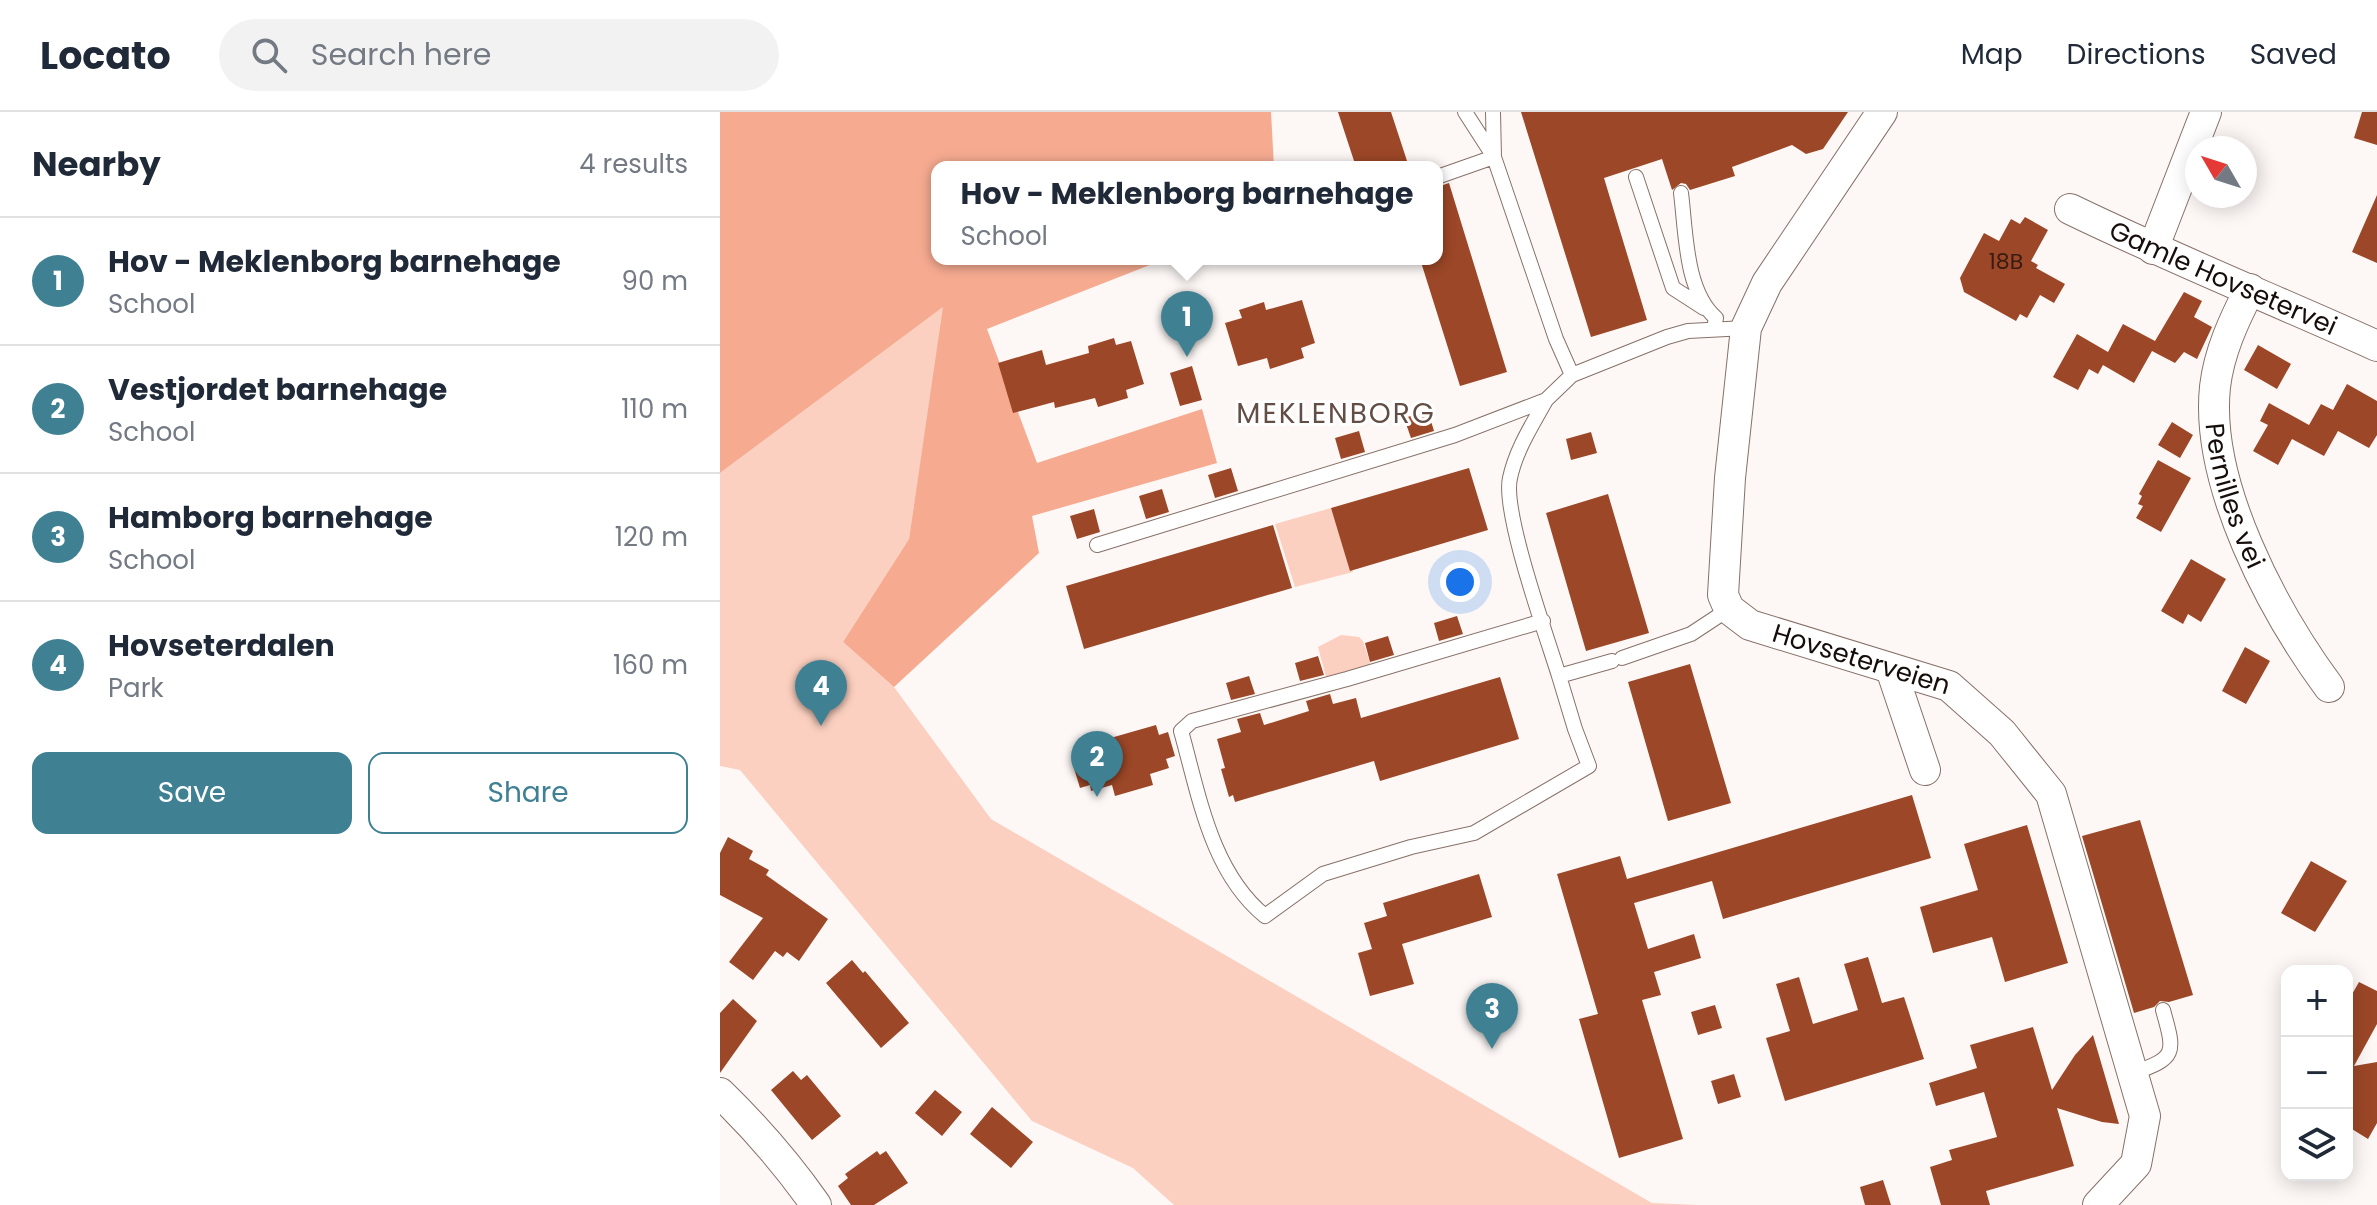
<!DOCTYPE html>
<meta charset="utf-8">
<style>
body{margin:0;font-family:Poppins,sans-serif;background:#f2f2f3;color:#1f2937}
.controls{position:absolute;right:24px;bottom:24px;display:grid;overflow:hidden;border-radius:16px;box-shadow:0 4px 20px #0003}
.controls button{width:72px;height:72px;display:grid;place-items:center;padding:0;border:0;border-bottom:2px solid #e0e1e3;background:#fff;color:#1f2937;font:40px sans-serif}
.compass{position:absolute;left:1465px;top:24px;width:72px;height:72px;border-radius:50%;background:#fff;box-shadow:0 4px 20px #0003;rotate:309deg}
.you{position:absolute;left:740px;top:470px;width:28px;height:28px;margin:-20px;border:6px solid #fff;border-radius:50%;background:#1a73e8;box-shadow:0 0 0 12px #1a73e833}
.badge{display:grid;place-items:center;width:52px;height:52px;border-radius:50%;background:#3f8193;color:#fff;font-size:26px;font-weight:700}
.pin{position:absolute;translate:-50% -66px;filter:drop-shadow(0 2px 4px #0008)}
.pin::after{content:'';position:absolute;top:42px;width:28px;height:24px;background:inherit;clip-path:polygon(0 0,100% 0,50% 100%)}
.popup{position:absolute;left:211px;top:49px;width:512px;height:104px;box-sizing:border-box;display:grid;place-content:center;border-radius:16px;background:#fff;filter:drop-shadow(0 2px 6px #0005);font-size:26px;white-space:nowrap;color:#747a83}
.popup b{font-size:30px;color:#1f2937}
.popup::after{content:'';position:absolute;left:50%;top:100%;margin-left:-16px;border:16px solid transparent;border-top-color:#fff}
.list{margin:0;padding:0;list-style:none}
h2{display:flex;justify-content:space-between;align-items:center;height:104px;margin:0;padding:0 32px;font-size:34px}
h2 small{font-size:26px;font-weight:400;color:#747a83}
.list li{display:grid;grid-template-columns:52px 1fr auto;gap:24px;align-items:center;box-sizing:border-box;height:128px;padding:0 32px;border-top:2px solid #e0e1e3}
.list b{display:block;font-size:30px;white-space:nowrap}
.list p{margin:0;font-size:26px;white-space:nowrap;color:#747a83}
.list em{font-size:26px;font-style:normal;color:#747a83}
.actions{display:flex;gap:16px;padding:24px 32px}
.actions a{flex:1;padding:18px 0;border:2px solid #3f8193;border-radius:16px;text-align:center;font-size:28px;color:#3f8193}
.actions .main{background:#3f8193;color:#fff}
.icon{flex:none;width:44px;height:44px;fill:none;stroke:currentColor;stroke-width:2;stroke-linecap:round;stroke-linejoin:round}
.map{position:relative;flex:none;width:1657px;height:1093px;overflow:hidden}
header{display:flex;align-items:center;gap:48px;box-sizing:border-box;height:112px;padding:0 40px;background:#fff;border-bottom:2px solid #e0e1e3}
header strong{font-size:38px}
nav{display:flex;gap:44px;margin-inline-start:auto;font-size:28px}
.search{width:560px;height:72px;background:#f2f2f3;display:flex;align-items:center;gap:20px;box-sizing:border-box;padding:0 28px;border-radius:44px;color:#747a83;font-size:30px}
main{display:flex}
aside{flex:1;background:#fff}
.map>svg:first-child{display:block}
.green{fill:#fcd0c0}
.forest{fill:#f6ab90}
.building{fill:#9c4727}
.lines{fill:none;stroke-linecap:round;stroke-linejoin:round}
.lane-casing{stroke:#877168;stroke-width:16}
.street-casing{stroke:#877168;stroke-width:32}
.lane{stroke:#fff;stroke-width:14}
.street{stroke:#fff;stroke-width:30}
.labels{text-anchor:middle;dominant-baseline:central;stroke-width:6;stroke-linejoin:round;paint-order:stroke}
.number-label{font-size:22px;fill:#371c11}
.street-label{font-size:26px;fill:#150d0a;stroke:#fff}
.neighbourhood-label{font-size:28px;letter-spacing:2px;fill:#634e46;stroke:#fff}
</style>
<header>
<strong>Locato</strong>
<div class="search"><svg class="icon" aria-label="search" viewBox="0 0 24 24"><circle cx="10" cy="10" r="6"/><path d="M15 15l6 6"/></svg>Search here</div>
<nav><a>Map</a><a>Directions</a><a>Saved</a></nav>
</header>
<main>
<aside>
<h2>Nearby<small>4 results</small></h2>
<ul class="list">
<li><span class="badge">1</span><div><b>Hov - Meklenborg barnehage</b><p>School</p></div><em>90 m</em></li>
<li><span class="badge">2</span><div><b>Vestjordet barnehage</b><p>School</p></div><em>110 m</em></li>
<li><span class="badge">3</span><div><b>Hamborg barnehage</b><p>School</p></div><em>120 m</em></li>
<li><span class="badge">4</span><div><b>Hovseterdalen</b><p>Park</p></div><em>160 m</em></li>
</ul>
<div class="actions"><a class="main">Save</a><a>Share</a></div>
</aside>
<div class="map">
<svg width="1657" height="1093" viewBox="0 0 1657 1093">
<rect width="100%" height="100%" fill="#fdf8f6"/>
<path class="green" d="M224,194L189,427L123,530L174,575L271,707L932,1091L978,1093H454L413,1056L312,1009L20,658L0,654V361Z
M611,396L633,460L575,475L555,412Z
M621,523L639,525L643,529L651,554L606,565L598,535Z"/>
<path class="forest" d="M0,0H551L554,55H217V147H445L267,217L317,351L482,297L497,351L312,404L319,441L174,575L123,530L189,427L223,195L0,361Z"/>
<path class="building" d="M618,0H671L689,55H636Z
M801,0H1128L1103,37L1086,42L1072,33L1012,55L1015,64L970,78L966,72L961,71L952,78L942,47L884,66L927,208L871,225Z
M1642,0H1657V33L1634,26Z
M729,71L787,260L740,274L700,147H717V75Z
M1657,83V151L1632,140Z
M1305,105L1328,118L1311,149L1318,153L1316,156L1345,172L1334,191L1320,183L1307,206L1300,202L1296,209L1244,180L1240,166L1264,121L1279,129L1291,107L1300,112Z
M1464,180L1482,189L1474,205L1492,215L1477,247L1464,240L1455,251L1432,239L1414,271L1383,253L1378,262L1369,257L1358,278L1333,265L1357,222L1388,240L1403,212L1435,229Z
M582,188L595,231L581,236L584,246L550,257L547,246L518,254L505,211L522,206L519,198L544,190L546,198Z
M394,226L396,233L411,229L424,272L406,278L408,286L378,295L375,286L335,296L334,290L293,301L278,251L322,238L326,253L369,241L368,234Z
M1538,233L1571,252L1557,277L1524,258Z
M472,254L482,288L460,294L450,261Z
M1627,272L1657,289V323L1649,336L1618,319L1604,344L1572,327L1558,353L1533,339L1548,313L1540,309L1549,291L1589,313L1601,292L1613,298Z
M708,299L714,319L691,326L684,306Z
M1452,310L1473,323L1460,346L1438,333Z
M639,319L645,340L621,347L615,326Z
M871,320L877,341L851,348L846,327Z
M1438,348L1471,366L1441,420L1416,406L1423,394L1418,392L1422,384L1419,382Z
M511,356L518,379L495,386L488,363Z
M749,356L768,418L630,459L611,396Z
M442,377L449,400L426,407L419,384Z
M888,382L929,521L866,539L826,401Z
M374,397L380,420L357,427L350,404Z
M553,413L572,476L364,537L346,474Z
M1471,447L1506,467L1481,510L1468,502L1463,512L1441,499Z
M737,504L743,522L719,529L714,511Z
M668,524L674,543L650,550L645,531Z
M1525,535L1550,549L1526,592L1502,579Z
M598,544L604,563L580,569L575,551Z
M970,552L1011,691L948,709L908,570Z
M529,564L535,582L511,588L506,571Z
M780,565L799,627L660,669L654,649L515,690L513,683L509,685L501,657L505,656L497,627L521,620L517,607L540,601L544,613L589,599L586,589L610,582L613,592L636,586L641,606Z
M436,613L439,623L448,620L455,644L446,647L449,656L430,662L433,673L395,684L392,673L371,679L370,673L360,676L353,653L363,650L359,635Z
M1192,683L1211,746L1003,807L992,769L914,791L928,837L974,822L981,846L934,860L941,883L922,888L963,1027L899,1046L859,907L878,902L837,762L900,744L907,767Z
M1420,708L1473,883L1449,890L1440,889L1434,895L1414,901L1362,724Z
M1307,713L1348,851L1285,870L1272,825L1213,841L1200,795L1258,778L1244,732Z
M8,725L33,739L29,747L49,758L46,763L108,807L79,849L67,840L63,845L55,839L33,868L9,850L43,806L0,783V741Z
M1591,749L1627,769L1595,820L1561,801Z
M759,762L772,805L682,832L694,872L650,884L638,841L652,837L644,811L667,804L663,791Z
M1148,845L1162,891L1184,885L1204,947L1065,989L1046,926L1070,919L1056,872L1079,865L1093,912L1138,898L1124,852Z
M132,848L143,861L145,859L189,911L161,936L106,871Z
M1639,870L1657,879V912L1634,954L1657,950V1011L1648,1027L1627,1014V891Z
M13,887L37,909L0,961V901Z
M995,893L1002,916L978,923L971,900Z
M1313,915L1332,978L1355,943L1373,923L1399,1012L1382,1010L1337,996L1354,1054L1266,1079L1270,1093H1221L1210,1055L1232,1048L1229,1038L1277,1025L1264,980L1216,994L1209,971L1257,956L1250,933Z
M73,959L81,968L87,963L121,1004L92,1028L51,978Z
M1014,962L1021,985L998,992L991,969Z
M215,978L242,1000L222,1024L195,1001Z
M272,995L313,1030L291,1056L250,1022Z
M157,1039L160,1043L166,1039L188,1071L154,1093H131L118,1074L128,1066L125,1062Z
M1163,1068L1171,1093H1145L1140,1075Z"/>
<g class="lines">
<defs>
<path id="lane" d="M773,0L774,45L836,227L852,263
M717,65L774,45L745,0
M916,65L953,176L984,196
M961,81C966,120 965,179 996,206L994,216
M826,288C812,313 796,338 790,366C782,400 827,525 839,564L892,549
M377,433L735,323L826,288L852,263L947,225L968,219L1026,216
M823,509L627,567L472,609L461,619C479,683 491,760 545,804L603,762L691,735L754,721L869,654L855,617L839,564
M902,546L971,522L1009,497
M1413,961C1457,946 1455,941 1443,898"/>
<g id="street">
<path id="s1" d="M1162,0L1047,171L1026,216L1010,366L1003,483L1009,497L1030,513L1229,574L1282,621L1331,682L1425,1004L1416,1052L1378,1093"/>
<path id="s2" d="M1350,97C1451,146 1555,188 1657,234"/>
<path d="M1433,137L1486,0"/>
<path id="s3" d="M1530,177C1514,208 1499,240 1495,275C1485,372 1553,499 1609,575"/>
<path d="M1171,557L1205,658"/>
<path d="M0,981C35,1015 68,1053 96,1093"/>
</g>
</defs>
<use href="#lane" class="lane-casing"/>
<use href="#street" class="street-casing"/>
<use href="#lane" class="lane"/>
<use href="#street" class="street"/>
</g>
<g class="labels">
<g class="number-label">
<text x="1286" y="149">18B</text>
</g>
<g class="street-label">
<text stroke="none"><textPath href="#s2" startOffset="168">Gamle Hovsetervei</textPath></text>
<text stroke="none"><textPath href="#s3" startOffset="216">Pernilles vei</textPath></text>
<text stroke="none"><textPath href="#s1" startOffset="682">Hovseterveien</textPath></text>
</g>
<g class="neighbourhood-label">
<text x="616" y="301">MEKLENBORG</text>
</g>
</g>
</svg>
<div class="controls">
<button>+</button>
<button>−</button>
<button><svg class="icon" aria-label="layers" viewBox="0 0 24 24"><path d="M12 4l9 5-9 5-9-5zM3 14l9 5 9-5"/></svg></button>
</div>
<svg class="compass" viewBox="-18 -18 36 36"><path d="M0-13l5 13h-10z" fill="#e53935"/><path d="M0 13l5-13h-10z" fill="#747a83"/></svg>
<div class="you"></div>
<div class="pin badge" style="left:467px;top:245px">1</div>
<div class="popup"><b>Hov - Meklenborg barnehage</b>School</div>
<div class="pin badge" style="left:377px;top:685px">2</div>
<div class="pin badge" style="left:772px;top:937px">3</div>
<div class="pin badge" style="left:101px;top:614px">4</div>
</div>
</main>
